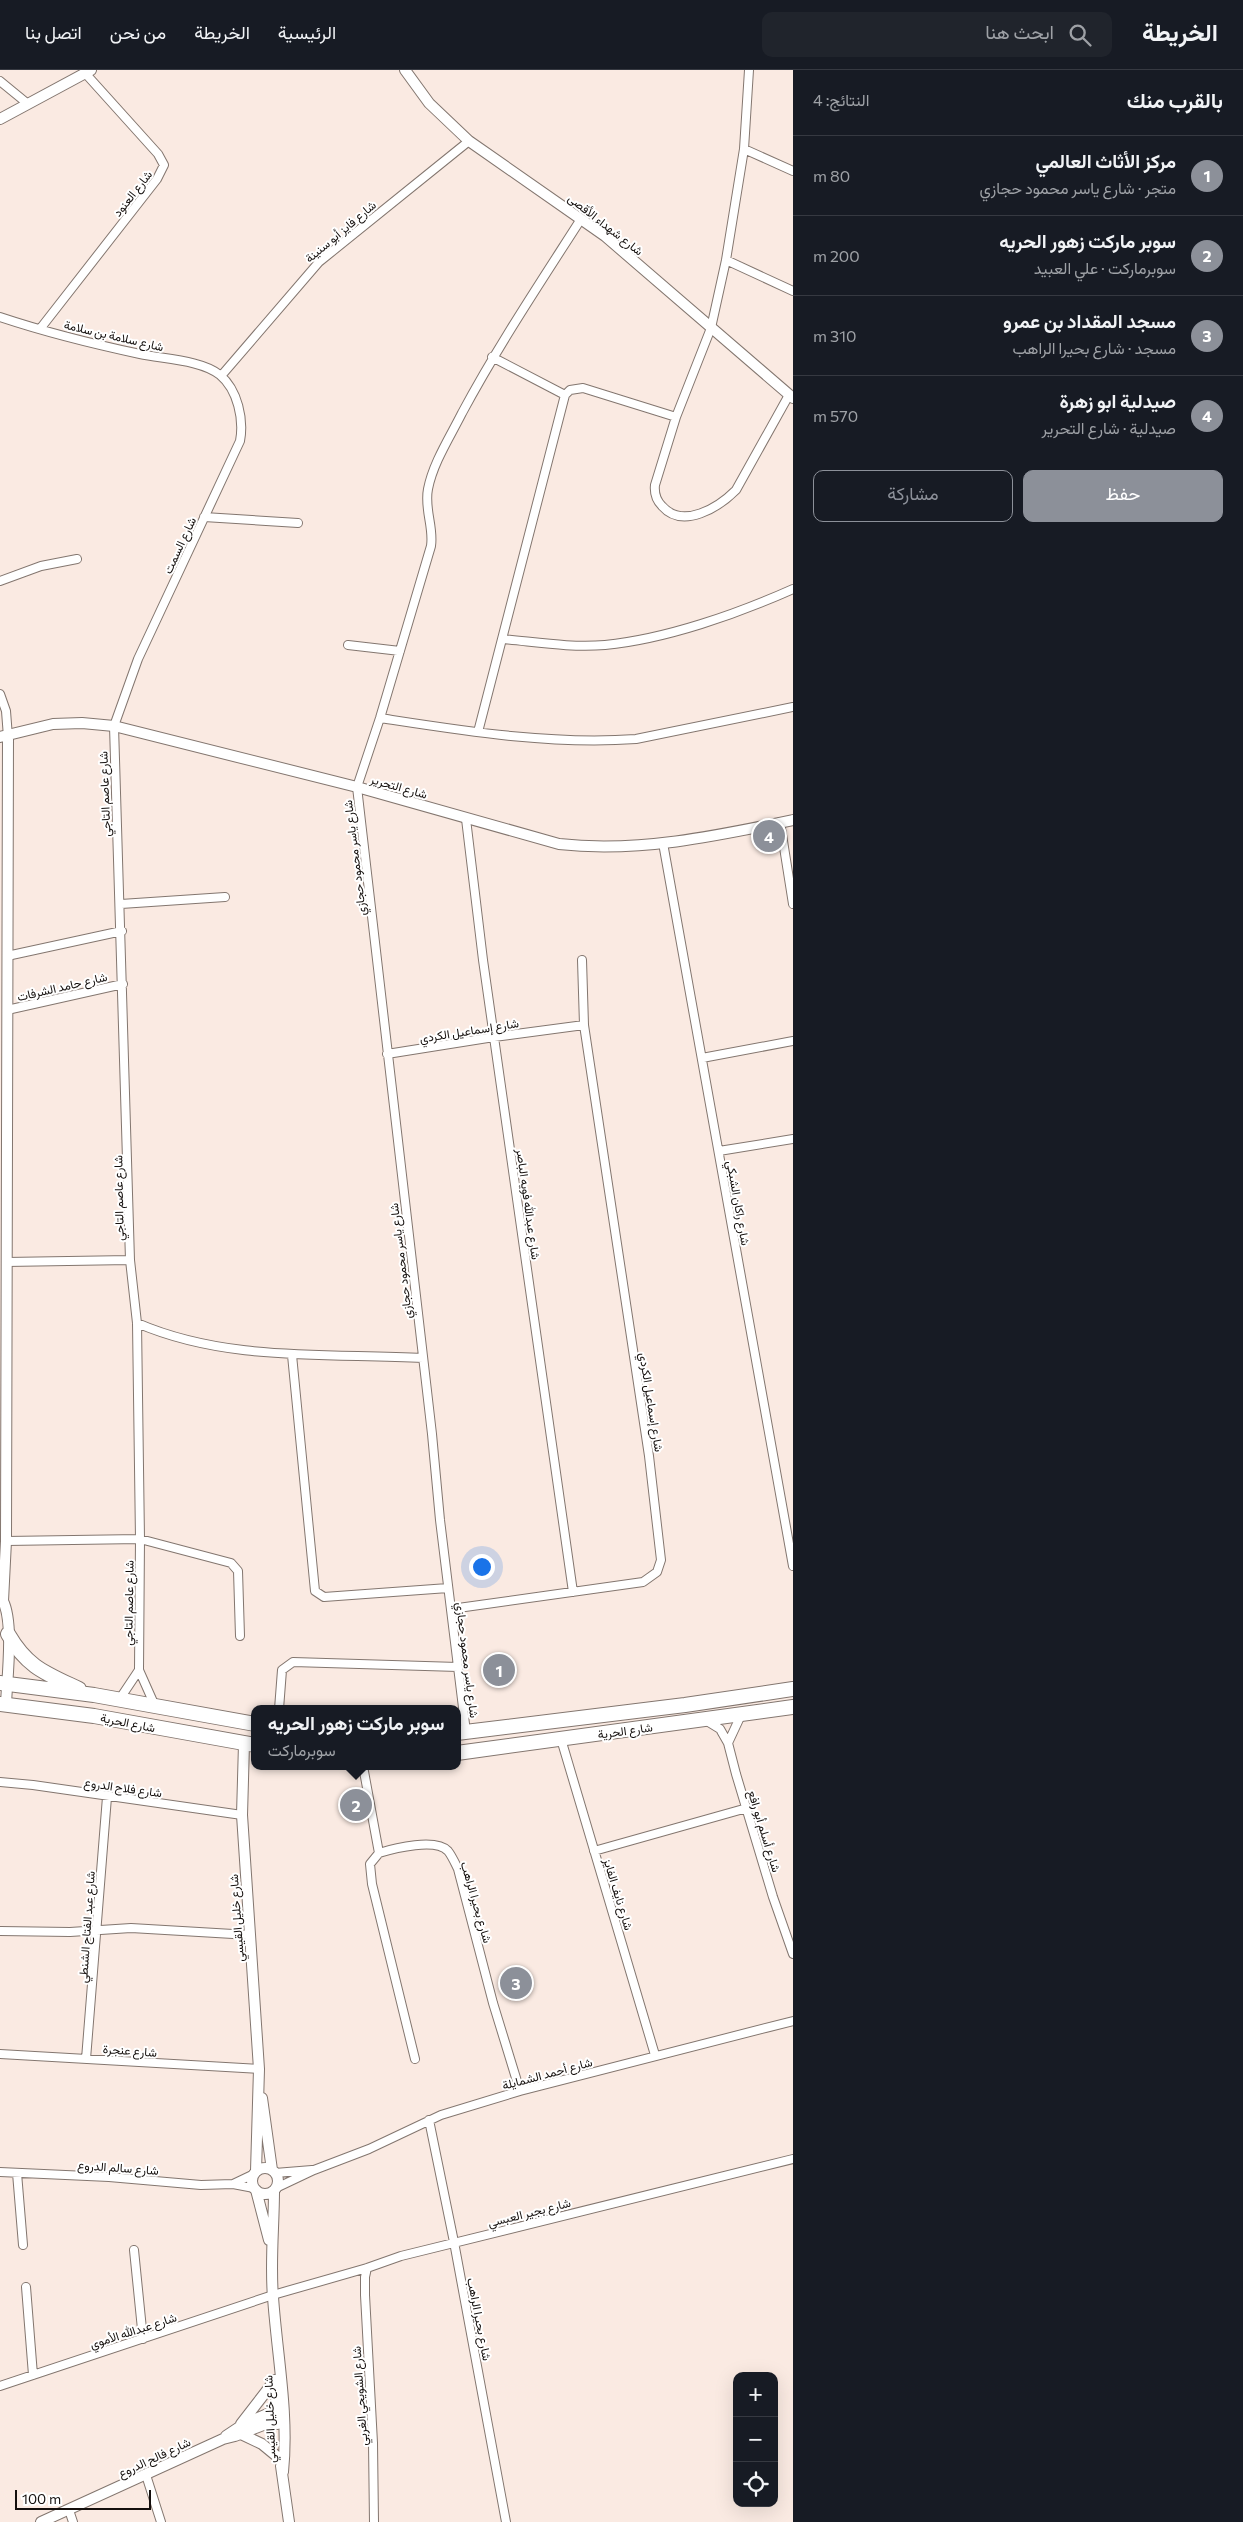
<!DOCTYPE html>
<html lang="ar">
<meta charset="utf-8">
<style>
body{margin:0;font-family:Commissioner,Vazirmatn,sans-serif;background:#20242c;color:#f1f3f6;direction:rtl}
.controls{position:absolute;right:15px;bottom:15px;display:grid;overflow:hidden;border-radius:10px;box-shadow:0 5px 20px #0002}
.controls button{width:45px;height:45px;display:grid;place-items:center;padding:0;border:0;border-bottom:1px solid #363941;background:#171b24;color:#f1f3f6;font:25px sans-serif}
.scale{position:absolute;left:15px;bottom:12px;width:136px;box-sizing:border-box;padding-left:5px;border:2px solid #140f0d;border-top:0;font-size:14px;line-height:18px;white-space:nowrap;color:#140f0d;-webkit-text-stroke:4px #fff;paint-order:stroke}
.you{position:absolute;left:481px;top:1496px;width:18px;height:18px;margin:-12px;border:4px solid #fff;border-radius:50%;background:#1a73e8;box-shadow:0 0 0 8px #1a73e833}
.badge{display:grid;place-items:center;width:32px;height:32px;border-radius:50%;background:#8c9099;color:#fff;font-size:16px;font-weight:700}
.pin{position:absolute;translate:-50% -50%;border:2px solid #fff;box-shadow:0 1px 5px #0006}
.popup{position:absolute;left:251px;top:1635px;width:210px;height:65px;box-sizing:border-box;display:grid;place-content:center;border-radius:10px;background:#171b24;filter:drop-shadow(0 1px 4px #0005);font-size:16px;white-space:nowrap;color:#9ea1a6}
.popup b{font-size:19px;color:#f1f3f6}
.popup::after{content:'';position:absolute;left:50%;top:100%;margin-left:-10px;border:10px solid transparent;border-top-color:#171b24}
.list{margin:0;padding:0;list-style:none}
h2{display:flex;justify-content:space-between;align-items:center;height:65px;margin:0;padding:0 20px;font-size:21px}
h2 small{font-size:16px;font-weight:400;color:#9ea1a6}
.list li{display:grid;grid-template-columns:32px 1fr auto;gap:15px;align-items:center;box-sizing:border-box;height:80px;padding:0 20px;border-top:1px solid #363941}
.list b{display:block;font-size:19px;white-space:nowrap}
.list p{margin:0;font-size:16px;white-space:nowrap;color:#9ea1a6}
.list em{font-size:16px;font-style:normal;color:#9ea1a6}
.actions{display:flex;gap:10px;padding:15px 20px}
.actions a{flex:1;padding:11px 0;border:1px solid #8c9099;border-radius:10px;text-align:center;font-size:18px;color:#8c9099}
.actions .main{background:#8c9099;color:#fff}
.icon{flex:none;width:28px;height:28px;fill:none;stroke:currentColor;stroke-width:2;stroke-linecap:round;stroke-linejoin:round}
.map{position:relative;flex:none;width:793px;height:2452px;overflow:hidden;direction:ltr}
header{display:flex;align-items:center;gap:30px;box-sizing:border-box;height:70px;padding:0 25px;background:#171b24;border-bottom:1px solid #363941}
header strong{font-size:24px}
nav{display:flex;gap:28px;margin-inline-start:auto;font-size:18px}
.search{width:350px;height:45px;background:#20242c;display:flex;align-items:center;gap:12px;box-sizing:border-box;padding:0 18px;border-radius:10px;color:#9ea1a6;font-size:19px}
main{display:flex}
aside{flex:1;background:#171b24}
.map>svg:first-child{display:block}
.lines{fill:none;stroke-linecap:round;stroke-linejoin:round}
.street-casing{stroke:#83766f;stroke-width:10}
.secondary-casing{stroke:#83766f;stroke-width:12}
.highway-casing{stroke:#83766f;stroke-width:16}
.street{stroke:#fff;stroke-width:8}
.secondary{stroke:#fff;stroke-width:10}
.highway{stroke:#fff;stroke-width:14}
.labels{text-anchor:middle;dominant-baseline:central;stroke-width:4;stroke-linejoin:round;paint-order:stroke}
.street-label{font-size:12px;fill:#140f0d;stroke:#fff}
</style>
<header>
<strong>الخريطة</strong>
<div class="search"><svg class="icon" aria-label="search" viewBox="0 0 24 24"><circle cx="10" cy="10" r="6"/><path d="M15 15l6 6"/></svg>ابحث هنا</div>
<nav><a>الرئيسية</a><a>الخريطة</a><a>من نحن</a><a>اتصل بنا</a></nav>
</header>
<main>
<aside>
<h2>بالقرب منك<small>النتائج: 4</small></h2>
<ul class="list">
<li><span class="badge">1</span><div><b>مركز الأثاث العالمي</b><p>متجر · شارع ياسر محمود حجازي</p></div><em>80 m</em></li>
<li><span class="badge">2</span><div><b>سوبر ماركت زهور الحريه</b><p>سوبرماركت · علي العبيد</p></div><em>200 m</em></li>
<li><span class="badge">3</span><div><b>مسجد المقداد بن عمرو</b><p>مسجد · شارع بحيرا الراهب</p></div><em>310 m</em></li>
<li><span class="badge">4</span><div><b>صيدلية ابو زهرة</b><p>صيدلية · شارع التحرير</p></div><em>570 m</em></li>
</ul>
<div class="actions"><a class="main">حفظ</a><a>مشاركة</a></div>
</aside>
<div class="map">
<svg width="793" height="2452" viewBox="0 0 793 2452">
<rect width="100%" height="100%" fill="#faeae2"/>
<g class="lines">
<defs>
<path id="street" d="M749,0L744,79L726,190L711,258L676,347L655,415C654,424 656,430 662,436C683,460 719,437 736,420L789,325
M0,11L28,34
M744,79L793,101
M726,190L793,221
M0,247C45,262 93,274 140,284C163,289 202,290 220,305C238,320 244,350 240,371L138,589L114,656L130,1190L137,1253L140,1469L139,1600L155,1636
M40,259L157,109L164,95L158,84L85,3
M221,306L319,192L469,71
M565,325L570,320L583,318L676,347
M204,447L298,453
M0,511L41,496L77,489
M502,569C536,572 571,578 605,575C666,569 737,544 793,519
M348,575L400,581
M0,624L6,641L8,667
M380,648C465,661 550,675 636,669L793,637
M478,662L565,325L492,287
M466,749L483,890L573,1522
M780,752L793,834
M663,773L793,1496
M121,834L225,827
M7,886L122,861
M7,940L123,914
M387,984L494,967L584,955
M702,988L793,971
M719,1081L793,1069
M6,1192L130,1190
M137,1253C227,1292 327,1283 423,1288
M292,1285L315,1521L324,1527L448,1518
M6,1471L140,1469L231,1493L238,1501L240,1566
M451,1539L643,1512L657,1502L661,1490L649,1386L584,955L582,890
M119,1630L139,1600
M279,1639L282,1600L293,1592L458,1597
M707,1651L720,1659L728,1673L736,1704L773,1827L793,1884
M466,1662L440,1450L432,1364L357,717L380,648L431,476C434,457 424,439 428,419C433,393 450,367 462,343C498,276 540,213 581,149
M561,1669L655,1985
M728,1673L742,1643
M363,1696L379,1783
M0,1712L33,1715L242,1745
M594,1781L747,1738
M0,1861L70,1862L131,1858L250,1865
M0,1984L259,1999
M86,1989L107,1727
M415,1989L372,1814L370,1794L379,1783C395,1778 436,1768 448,1781C452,1786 455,1793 458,1799L493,1933L520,2021
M429,2050L454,2172L506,2452
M0,2102L109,2107L201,2115L233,2114L254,2118
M17,2103L23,2175
M275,2103L312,2100
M233,2114L254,2104
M276,2118L314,2100L369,2079L441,2045L520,2021L793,1951
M134,2180L143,2269
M367,2198L365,2207V2225L373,2373L374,2452
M26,2217L33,2305
M0,2316L273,2225L367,2198L401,2186L793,2089
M146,2405L161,2452
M69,2440L73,2452"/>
<path id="secondary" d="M405,0L429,33L469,71L605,166L793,328
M0,49L91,0
M0,667L53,654L82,653L114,656L357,717L559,774C637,783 717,766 793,750
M6,1634C7,1609 14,1553 3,1531L6,1471L8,667
M244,1674L242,1745L259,1999L256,2101
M262,2028L272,2100
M252 2111a13 13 0 1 1 26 0a13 13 0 1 1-26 0Z
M256,2120L269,2170
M274,2121C274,2156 270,2192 273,2227C277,2285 289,2344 283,2402
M276,2316L277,2354
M241,2354L275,2310
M241,2364L262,2374L279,2388
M226,2366L244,2354L281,2338
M281,2396L289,2452
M41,2452L223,2369L235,2366L284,2347"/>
<path id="highway" d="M8,1564C27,1597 45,1603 79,1619
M0,1613L94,1625L255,1654
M0,1634L94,1646L255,1675
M457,1663L685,1635L793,1619
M457,1683L793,1637"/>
</defs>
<use href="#street" class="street-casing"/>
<use href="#secondary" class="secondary-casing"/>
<use href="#highway" class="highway-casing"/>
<use href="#street" class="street"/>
<use href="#secondary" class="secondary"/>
<use href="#highway" class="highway"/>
</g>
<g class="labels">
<g class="street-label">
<text transform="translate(132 123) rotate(-52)">شارع العنود</text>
<text transform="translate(606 154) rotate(38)">شارع شهداء الأقصى</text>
<text transform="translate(340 161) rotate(-40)">شارع فايز أبو سنينة</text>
<text transform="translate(114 265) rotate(13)">شارع سلامة بن سلامة</text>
<text transform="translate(179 475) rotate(-65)">شارع السمت</text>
<text transform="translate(399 716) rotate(16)">شارع التحرير</text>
<text transform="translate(104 724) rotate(-92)">شارع عاصم التاجي</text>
<text transform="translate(354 788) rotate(-97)">شارع ياسر محمود حجازي</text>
<text transform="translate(62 916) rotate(-13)">شارع حامد الشرفات</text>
<text transform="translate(469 960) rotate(-9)">شارع إسماعيل الكردي</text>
<text transform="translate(118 1128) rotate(-91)">شارع عاصم التاجي</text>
<text transform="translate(739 1133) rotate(80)">شارع راكان الشبكي</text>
<text transform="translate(529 1134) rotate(82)">شارع عبدالله فويه الباصر</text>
<text transform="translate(400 1191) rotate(-97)">شارع ياسر محمود حجازي</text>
<text transform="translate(652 1332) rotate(81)">شارع إسماعيل الكردي</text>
<text transform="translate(128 1533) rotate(-89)">شارع عاصم التاجي</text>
<text transform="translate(468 1590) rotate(83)">شارع ياسر محمود حجازي</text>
<text transform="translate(128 1652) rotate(11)">شارع الحرية</text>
<text transform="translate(625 1660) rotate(-8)">شارع الحرية</text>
<text transform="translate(123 1717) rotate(8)">شارع فلاح الدروع</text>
<text transform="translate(765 1761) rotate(73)">شارع أسلم أبو رافع</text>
<text transform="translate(619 1824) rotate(73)">شارع نايف الفايز</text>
<text transform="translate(477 1832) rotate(74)">شارع بحيرا الراهب</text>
<text transform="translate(236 1848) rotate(-94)">شارع خليل القيسي</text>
<text transform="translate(86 1857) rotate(-86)">شارع عبد الفتاح الشنطي</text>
<text transform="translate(130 1980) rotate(4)">شارع عنجرة</text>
<text transform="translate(547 2003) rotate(-15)">شارع أحمد الشمايلة</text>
<text transform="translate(118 2097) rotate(4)">شارع سالم الدروع</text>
<text transform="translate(529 2142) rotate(-14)">شارع بجير العبسي</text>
<text transform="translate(480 2249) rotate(79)">شارع بحيرا الراهب</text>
<text transform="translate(133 2260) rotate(-18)">شارع عبدالله الأموي</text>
<text transform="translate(359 2326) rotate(-94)">شارع الشويحي الغربي</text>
<text transform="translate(269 2349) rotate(-92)">شارع خليل القيسي</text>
<text transform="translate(154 2387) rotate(-25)">شارع فالح الدروع</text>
</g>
</g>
</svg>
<div class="controls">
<button>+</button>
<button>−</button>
<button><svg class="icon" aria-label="locate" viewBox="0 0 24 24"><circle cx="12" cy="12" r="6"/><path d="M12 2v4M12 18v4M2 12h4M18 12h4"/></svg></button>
</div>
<div class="scale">100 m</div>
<div class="you"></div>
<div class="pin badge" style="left:499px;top:1600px">1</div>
<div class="pin badge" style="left:356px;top:1735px">2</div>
<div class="popup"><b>سوبر ماركت زهور الحريه</b>سوبرماركت</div>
<div class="pin badge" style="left:516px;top:1913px">3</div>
<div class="pin badge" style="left:769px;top:766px">4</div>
</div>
</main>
